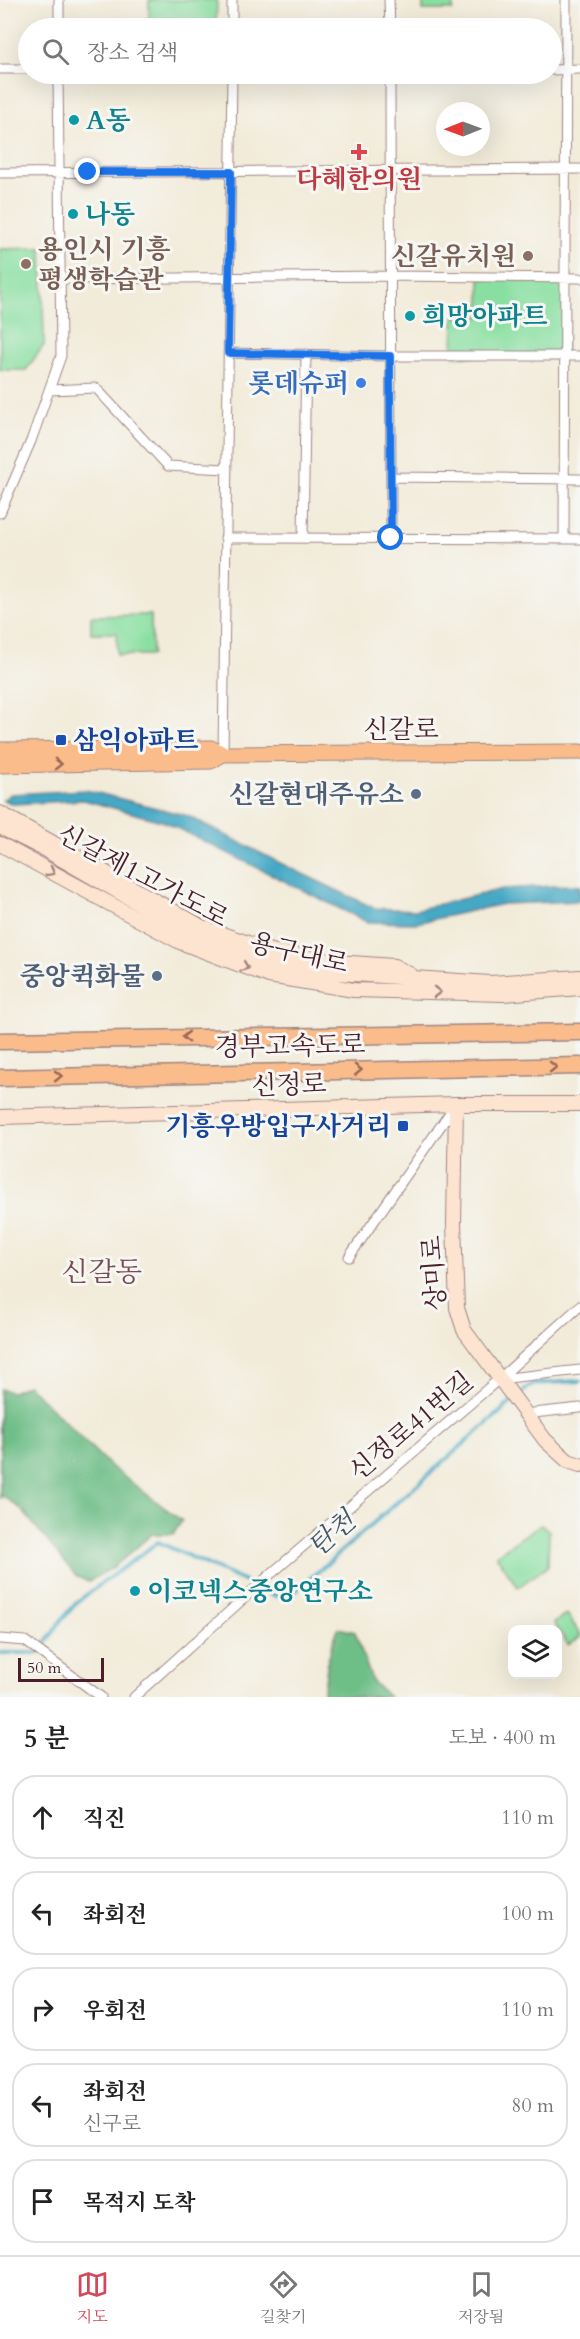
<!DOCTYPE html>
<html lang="ko">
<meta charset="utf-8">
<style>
body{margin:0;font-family:Cardo,"Noto Serif KR",serif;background:#f6f6f6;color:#222}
.controls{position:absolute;right:18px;bottom:18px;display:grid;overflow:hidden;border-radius:12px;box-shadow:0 6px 24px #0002}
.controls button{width:54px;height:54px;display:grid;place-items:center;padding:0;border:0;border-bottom:2px solid #e0e0e0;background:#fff;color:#222;font:30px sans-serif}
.compass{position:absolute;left:436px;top:102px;width:54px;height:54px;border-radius:50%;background:#fff;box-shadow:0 6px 24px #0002;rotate:269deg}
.scale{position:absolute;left:18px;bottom:15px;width:86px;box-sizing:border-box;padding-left:6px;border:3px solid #4a1f2b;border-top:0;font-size:16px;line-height:21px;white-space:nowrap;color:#4a1f2b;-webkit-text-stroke:4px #f6f6f2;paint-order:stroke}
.stop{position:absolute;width:18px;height:18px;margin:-14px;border:4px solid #1a73e8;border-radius:50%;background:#fff}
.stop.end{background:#1a73e8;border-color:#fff;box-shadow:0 2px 6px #0008}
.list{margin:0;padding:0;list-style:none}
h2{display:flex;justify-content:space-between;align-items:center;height:78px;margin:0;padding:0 24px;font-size:26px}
h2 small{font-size:20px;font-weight:400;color:#767676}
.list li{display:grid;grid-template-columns:39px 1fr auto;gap:18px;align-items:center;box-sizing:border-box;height:84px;margin:0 12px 12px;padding:0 12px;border:2px solid #e0e0e0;border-radius:24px}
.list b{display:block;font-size:22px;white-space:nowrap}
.list p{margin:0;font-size:20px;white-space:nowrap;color:#767676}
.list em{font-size:20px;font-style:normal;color:#767676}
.icon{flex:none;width:33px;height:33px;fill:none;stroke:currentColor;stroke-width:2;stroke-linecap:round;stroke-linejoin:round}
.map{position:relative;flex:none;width:580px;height:1697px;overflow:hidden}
.search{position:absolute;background:#fff;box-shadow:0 6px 24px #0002;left:18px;right:18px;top:18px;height:66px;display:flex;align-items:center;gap:15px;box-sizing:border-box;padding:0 21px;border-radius:33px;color:#767676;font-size:22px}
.sheet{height:558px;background:#fff}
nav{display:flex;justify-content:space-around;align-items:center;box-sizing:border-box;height:84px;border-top:2px solid #e0e0e0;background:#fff;font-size:16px;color:#767676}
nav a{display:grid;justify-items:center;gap:3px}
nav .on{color:#d1495b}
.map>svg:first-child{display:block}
.green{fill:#89dfa1;stroke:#6a7f66;stroke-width:1.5}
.forest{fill:#6ebe87;stroke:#5c6e59;stroke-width:1.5}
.water{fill:#45a9c5;stroke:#486478;stroke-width:1.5}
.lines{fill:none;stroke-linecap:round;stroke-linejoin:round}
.stream{stroke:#45a9c5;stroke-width:4}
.street-casing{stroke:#9e8582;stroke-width:11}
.secondary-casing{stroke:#9e8582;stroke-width:16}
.primary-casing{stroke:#9e8582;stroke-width:17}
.highway-casing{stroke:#9e8582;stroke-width:19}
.street{stroke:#fff;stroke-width:9}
.secondary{stroke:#fde4d1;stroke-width:14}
.primary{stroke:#fabc8b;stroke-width:15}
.highway{stroke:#fabc8b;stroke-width:16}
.oneway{stroke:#996656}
.oneway2{stroke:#a4827e}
.route{stroke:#1a73e8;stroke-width:8}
.culture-dot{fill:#0f9aa8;stroke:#f6f6f2;stroke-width:2}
.health-dot{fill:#e0444e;stroke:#f6f6f2;stroke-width:2}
.education-dot{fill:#8d6e63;stroke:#f6f6f2;stroke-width:2}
.shop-dot{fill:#3f7fe0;stroke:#f6f6f2;stroke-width:2}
.transit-dot{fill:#1a4fb4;stroke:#f6f6f2;stroke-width:2}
.service-dot{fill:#5c6f8a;stroke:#f6f6f2;stroke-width:2}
.labels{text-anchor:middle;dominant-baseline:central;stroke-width:6;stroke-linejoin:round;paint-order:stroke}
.culture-label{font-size:26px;font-weight:bold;fill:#0d838f;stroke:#f6f6f2;text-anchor:start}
.health-label{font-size:26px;font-weight:bold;fill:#be3a42;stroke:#f6f6f2}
.education-label{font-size:26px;font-weight:bold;fill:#785e54;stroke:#f6f6f2;text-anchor:start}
.shop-label{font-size:26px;font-weight:bold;fill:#366cbe;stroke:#f6f6f2;text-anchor:end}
.street-label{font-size:26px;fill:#4a1f2b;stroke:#f6f6f2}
.transit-label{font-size:26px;font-weight:bold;fill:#164399;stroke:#f6f6f2;text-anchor:start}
.service-label{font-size:26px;font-weight:bold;fill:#4e5e75;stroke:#f6f6f2;text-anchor:end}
.water-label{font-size:27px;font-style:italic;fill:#485669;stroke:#f6f6f2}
.quarter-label{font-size:28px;fill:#7b4c53;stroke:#f6f6f2}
</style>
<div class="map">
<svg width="580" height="1697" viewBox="0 0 580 1697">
<rect width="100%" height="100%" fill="#f6f6f2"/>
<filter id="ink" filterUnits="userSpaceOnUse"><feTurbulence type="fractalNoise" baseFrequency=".0167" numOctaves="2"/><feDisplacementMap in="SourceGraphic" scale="12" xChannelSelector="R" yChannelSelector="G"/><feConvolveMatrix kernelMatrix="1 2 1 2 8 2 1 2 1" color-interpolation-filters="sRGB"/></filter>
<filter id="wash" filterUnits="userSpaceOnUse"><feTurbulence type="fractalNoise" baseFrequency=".008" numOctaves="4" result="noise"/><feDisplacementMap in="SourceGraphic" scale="24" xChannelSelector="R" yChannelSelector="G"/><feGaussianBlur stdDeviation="1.35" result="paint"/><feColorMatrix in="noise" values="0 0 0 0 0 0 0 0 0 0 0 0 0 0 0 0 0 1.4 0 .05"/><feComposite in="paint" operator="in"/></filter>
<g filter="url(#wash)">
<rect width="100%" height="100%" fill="#f2ebd9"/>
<path class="green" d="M149,0H217L216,28H149Z
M423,0H453V10H423Z
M42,248L44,345L26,370H0V249Z
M480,278H565V356H453L454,317H480Z
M151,615L152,655H117V633H91V616Z
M541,1524L549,1531L548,1566L518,1587L496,1555Z
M567,1614L580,1634V1637L568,1645L554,1623Z"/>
<path class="forest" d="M28,1385L111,1467L182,1521L173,1534H152L114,1567L88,1582L76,1576L22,1510L3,1496L0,1498V1389L12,1392Z
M338,1628L355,1632L372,1681L389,1697H323L328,1659Z"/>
<path class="water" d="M86,790L188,816L288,867L374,908L415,910L503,889L569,885L580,886V901L503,904L416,923L367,922L165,822L84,800L14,804L3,800L11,794Z"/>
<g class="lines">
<path class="stream" d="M46,1643L60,1622L78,1601L158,1542L276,1596L289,1597L532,1384L580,1381
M0,1653H39"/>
</g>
</g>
<g filter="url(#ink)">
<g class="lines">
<defs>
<path id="street" d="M389,0L390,28
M59,28V0
M232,28V0
M0,69H28
M552,70L580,69
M390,74L391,538
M0,173L580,169
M60,279L390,276L580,278
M228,353L390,356H580
M50,390L96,388L168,466L226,469
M391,477L580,479
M0,513L31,441L61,356L58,74
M225,538L580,539
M303,538L306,354
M564,539L566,0
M223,754L232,74
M349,1257L456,1104
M499,1379L580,1370
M524,1414L580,1408
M0,1639L25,1641L101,1697
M134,1697L272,1573L499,1379L580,1306"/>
<path id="secondary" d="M0,813L202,927L271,951L337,962L394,966L411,975
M0,827L42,848L199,938L268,962L337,973L490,983L580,977
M0,844L180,942L269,976L354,990L503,994L580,988
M456,1104L454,1224L457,1308L464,1330L545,1440L568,1461L580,1465
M0,1117L456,1104H580"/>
<path id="primary" d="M0,750L211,748L223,754L580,752
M0,765L211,761L223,754"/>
<path id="highway" d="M0,1041L580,1032
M0,1078L580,1066"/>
</defs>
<use href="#street" class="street-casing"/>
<use href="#secondary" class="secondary-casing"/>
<use href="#primary" class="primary-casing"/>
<use href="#highway" class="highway-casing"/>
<use href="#street" class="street"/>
<use href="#secondary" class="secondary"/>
<use href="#primary" class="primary"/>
<use href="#highway" class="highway"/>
</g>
<defs><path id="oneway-chevron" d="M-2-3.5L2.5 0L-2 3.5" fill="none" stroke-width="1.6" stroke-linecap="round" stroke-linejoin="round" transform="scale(1.5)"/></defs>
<g class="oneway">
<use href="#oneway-chevron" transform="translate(58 764) rotate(-1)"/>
<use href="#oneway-chevron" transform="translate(186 1037) rotate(179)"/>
<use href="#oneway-chevron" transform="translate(553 1067) rotate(-1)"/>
<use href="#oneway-chevron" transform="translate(358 1070) rotate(-1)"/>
<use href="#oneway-chevron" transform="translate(58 1076) rotate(-1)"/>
</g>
<g class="oneway2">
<use href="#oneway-chevron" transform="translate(51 872) rotate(29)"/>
<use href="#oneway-chevron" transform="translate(245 967) rotate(21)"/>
<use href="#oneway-chevron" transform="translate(437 992) rotate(1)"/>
</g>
</g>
<g class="lines" filter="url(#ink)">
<path class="route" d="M88,172H231L228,353L390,356L391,538"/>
</g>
<g class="culture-dot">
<circle cx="74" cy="120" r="6"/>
<circle cx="73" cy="214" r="6"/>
<circle cx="410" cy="316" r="6"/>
<circle cx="135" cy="1591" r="6"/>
</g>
<path class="health-dot" d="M356 143h6v6h6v6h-6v6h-6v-6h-6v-6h6z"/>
<g class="education-dot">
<circle cx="528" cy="256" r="6"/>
<circle cx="26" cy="264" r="6"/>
</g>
<circle class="shop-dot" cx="361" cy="383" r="6"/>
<g class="transit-dot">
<rect x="55" y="734" width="12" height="12" rx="3"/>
<rect x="397" y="1120" width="12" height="12" rx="3"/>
</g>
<g class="service-dot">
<circle cx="416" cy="794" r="6"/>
<circle cx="157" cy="976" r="6"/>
</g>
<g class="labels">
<g class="culture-label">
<text x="86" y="120">A동</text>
<text x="85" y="214">나동</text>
<text x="422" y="316">희망아파트</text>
<text x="147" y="1591">이코넥스중앙연구소</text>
</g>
<g class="health-label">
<text x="359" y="179">다혜한의원</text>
</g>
<g class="education-label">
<text x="38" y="249">용인시 기흥<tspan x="38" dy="30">평생학습관</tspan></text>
<text x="516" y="256" text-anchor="end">신갈유치원</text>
</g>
<g class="shop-label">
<text x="349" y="383">롯데슈퍼</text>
</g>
<g class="street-label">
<text x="401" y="729">신갈로</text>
<text transform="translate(143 876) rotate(28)">신갈제1고가도로</text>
<text transform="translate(299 953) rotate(13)">용구대로</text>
<text transform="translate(290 1046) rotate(-1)">경부고속도로</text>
<text transform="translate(289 1085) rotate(-2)">신정로</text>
<text transform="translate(434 1273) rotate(-94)">상미로</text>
<text transform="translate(411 1426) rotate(-40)">신정로41번길</text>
</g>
<g class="transit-label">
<text x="73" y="740">삼익아파트</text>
<text x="391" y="1126" text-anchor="end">기흥우방입구사거리</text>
</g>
<g class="service-label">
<text x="404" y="794">신갈현대주유소</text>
<text x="145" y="976">중앙퀵화물</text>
</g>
<g class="water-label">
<text transform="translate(332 1534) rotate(-41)">탄천</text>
</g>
<g class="quarter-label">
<text x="102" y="1272">신갈동</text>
</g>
</g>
</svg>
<div class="controls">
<button><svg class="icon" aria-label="layers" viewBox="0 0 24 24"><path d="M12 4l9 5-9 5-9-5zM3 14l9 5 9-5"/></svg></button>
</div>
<svg class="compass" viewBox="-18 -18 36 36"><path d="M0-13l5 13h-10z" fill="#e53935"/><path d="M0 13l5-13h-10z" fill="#767676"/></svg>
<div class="scale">50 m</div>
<div class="stop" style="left:391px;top:538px"></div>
<div class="stop end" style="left:88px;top:172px"></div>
<div class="search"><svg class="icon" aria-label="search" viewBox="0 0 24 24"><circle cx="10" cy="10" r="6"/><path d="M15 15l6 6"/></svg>장소 검색</div>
</div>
<section class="sheet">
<h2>5 분<small>도보 · 400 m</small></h2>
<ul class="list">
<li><svg class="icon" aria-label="ahead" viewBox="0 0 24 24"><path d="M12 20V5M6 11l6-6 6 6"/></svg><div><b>직진</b></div><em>110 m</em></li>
<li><svg class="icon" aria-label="left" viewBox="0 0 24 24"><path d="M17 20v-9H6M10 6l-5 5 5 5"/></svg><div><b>좌회전</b></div><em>100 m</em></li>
<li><svg class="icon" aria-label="right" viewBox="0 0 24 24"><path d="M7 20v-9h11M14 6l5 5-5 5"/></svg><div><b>우회전</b></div><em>110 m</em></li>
<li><svg class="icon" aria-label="left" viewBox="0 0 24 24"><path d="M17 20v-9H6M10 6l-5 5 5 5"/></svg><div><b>좌회전</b><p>신구로</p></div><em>80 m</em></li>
<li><svg class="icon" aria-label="arrive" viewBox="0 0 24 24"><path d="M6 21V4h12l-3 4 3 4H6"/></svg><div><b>목적지 도착</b></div></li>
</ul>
</section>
<nav>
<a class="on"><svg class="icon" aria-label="map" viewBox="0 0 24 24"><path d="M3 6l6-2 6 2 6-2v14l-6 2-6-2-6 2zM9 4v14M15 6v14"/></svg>지도</a>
<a><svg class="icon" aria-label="directions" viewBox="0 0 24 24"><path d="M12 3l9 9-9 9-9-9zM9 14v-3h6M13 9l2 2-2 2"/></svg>길찾기</a>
<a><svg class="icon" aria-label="saved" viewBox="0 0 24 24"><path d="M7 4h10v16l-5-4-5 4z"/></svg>저장됨</a>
</nav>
